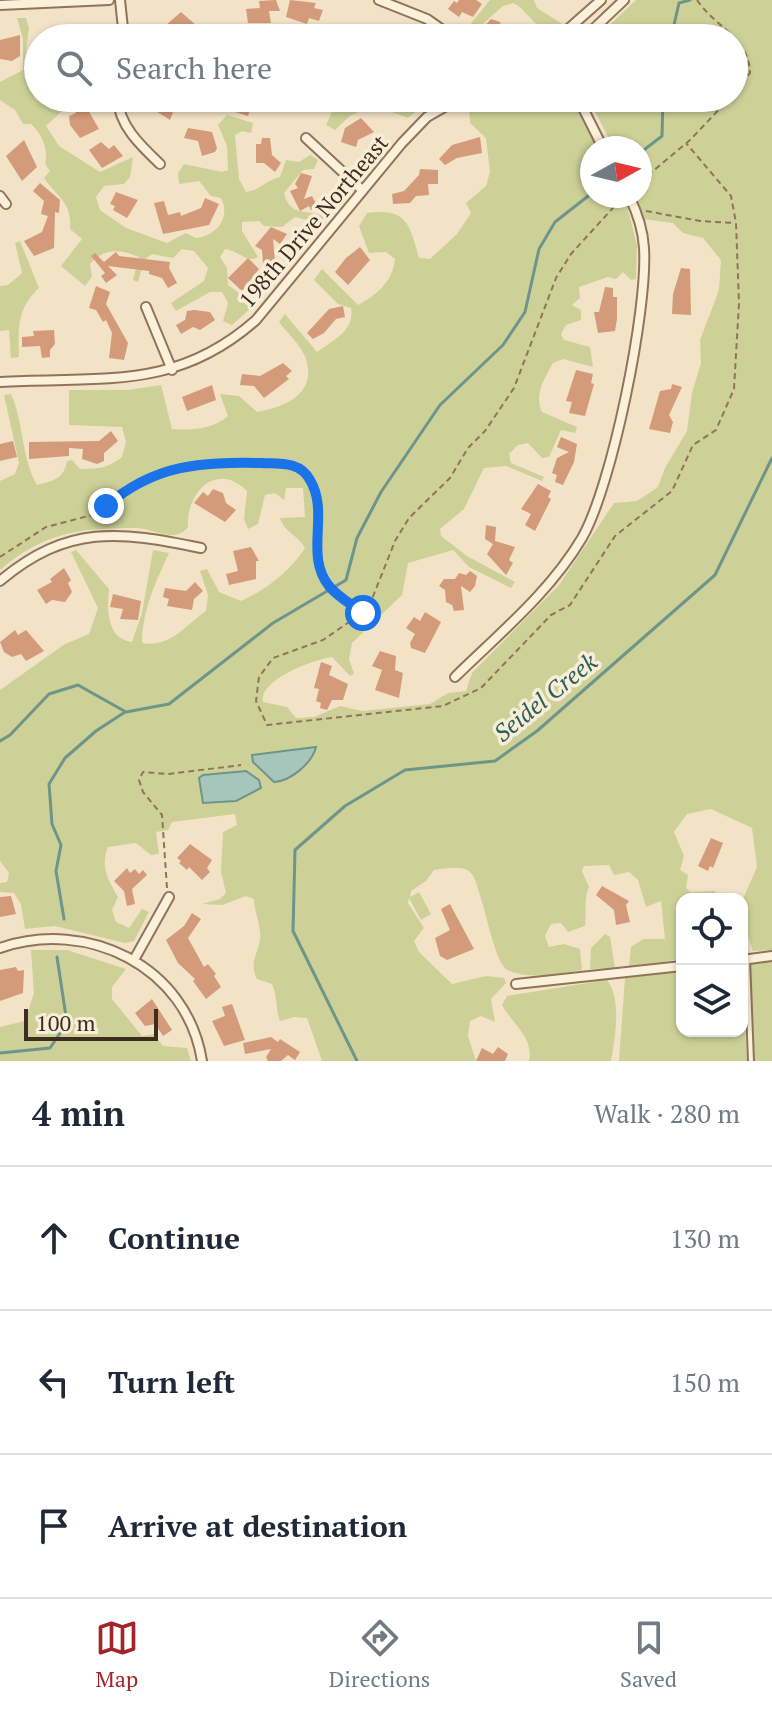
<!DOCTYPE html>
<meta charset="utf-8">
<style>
body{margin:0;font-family:"PT Serif",serif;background:#f6f6f7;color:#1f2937}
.controls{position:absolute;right:24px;bottom:24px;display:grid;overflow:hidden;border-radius:16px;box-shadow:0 2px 6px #0004}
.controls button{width:72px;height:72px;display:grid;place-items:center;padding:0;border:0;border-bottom:2px solid #e0e1e3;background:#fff;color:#1f2937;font:40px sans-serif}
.compass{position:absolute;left:580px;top:136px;width:72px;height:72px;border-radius:50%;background:#fff;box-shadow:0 2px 6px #0004;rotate:82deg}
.scale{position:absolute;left:24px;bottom:20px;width:134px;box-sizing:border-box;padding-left:8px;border:4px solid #3e2d1f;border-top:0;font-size:22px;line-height:28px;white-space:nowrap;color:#3e2d1f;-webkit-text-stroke:6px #f8edd6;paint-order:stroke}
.stop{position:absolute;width:24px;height:24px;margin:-18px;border:6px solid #1a73e8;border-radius:50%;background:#fff}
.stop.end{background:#1a73e8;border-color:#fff;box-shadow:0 2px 8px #0008}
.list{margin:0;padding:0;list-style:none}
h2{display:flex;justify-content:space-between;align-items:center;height:104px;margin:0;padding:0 32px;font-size:34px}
h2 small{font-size:26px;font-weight:400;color:#747a83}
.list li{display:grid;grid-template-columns:52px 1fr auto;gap:24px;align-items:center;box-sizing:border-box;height:144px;padding:0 32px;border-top:2px solid #e0e1e3}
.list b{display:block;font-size:30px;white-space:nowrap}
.list em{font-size:26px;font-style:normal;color:#747a83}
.icon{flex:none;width:44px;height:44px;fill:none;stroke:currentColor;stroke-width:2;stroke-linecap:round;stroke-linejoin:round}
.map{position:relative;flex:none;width:772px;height:1061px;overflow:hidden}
.search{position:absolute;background:#fff;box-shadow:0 2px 6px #0004;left:24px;right:24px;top:24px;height:88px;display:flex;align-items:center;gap:20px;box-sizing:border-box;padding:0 28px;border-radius:44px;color:#747a83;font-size:30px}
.sheet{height:536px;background:#fff}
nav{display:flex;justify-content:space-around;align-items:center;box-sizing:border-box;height:112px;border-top:2px solid #e0e1e3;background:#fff;font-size:22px;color:#747a83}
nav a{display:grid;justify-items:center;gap:4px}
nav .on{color:#a4242a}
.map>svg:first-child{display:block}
.green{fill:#cdd198}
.water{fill:#a8c5bc;stroke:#6d958a;stroke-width:2}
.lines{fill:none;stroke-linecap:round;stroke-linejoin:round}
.stream{stroke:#6d958a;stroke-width:3}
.building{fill:#d39b79}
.service-casing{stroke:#8f745a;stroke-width:8}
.minor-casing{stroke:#8f745a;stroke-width:12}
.path{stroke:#8f745a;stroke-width:2;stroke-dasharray:6 4;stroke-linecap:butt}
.service{stroke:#fbf0da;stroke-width:4}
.minor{stroke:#fbf0da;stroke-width:8}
.route{stroke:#1a73e8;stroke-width:10}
.labels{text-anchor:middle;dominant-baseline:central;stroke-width:7;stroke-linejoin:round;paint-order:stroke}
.street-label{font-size:22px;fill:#3e2d1f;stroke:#f8edd6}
.water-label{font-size:24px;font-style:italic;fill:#2d5f5a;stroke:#f8edd6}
</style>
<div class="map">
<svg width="772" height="1061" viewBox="0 0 772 1061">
<rect width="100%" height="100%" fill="#f2e3c6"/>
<path class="green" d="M490,0H534L537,8L564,25L546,38H531L538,25C528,18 524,8 513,3L503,6L477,29L471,23Z
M636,0H772V950L753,951L742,918V901L757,867L752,828L711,809L687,814L674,832L684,856L680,870L688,875L686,888L691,892L714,891L724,899H682V959L629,967L631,947L643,939H665L661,901L646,907L638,880L629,872L614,875L609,865L584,866L582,871L589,887C583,901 587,912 585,926L568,932L561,923L551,924L545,936L549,947L564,944L580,949L582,970C559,973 532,980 509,971C497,967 487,919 483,905C472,871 476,863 434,870L426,881L411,891L410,897L419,892L431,914L421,920L409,898L408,903L424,928L414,941L419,952L452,984L486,976L504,978L506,983L491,999L495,1022L481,1016L470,1021L468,1036L476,1061H322L307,1018L294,1017L280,1021C275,1008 278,997 272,984L257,979C249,962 257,956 260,940C262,929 254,911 254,899L246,896L222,905L202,904L220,899L226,893L221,872L223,832L237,825L235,814L172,822L168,830L156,832L159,854L151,855L136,843L108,847C100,868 108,879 118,897L112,910L116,922L129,928L142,909L149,912L134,941L125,943L55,926L25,929L21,904L14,893L0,892V883L7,882L9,873L0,861V690L65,644L89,634L98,608L71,552L76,550L109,589C107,608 106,639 132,642L142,613L153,550L169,553C156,581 142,611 142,643C171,648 184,626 206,611L208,595L200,571L207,569L219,592L241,601C266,590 290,571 305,548C298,535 285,533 280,518L305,517L303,488H286L284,500L275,493L265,495L258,524L248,529L244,519L247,491C216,460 186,493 188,527C175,544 155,529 137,528C80,528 44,532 0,570V481L15,474L19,463L4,395L11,394C24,423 21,457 37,485C53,481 64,479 67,461L72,460L80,469C98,469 108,468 122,457L126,442L122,427L69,425V390H128L161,385L172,429C192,430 212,430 228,416L220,394L239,396L257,412C285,407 317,394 306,359C302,346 287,333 279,322L285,314L317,352C333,340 355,331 351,308L338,304L314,280L322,269L358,305C377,295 393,281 395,259L386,252L369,253L359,226L367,213C407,208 409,223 419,258L430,259L457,234L471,213L466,203L486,186L490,172L486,138L470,123L469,107L487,98H573L598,148H592V196H623L626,202L637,245L636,279L631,280L623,272L616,279L608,277L579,287L580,298L572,305L581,310V320L566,325L561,334L564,340L590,347L593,367L563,359L553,363C544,380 534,394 542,412L577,427L575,433L561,430L549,457L542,458L528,443L518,445L509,454L511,463L544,477L542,481L506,466L484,468L464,509L440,529L441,536L467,556L515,582L511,588L469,567L453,550L408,563L402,595L352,643L349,659L354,674L350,676L332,657C312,660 259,680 263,702L287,707L296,718L314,717L340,706L362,711L430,704L448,693L466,691L472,673L559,585L614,503L637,501L658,487L665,468L687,431L692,393L701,363L700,340L719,290L721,260L703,238L683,233L673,223L643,219L636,196H640V148H614L588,98H734V38H596Z
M17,18H26L29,28L25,59L33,66L38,63L34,98L42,104L58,100L62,111L46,126L59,146L100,172L133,157L130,177L124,184L104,186L96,197L100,210L126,228L167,243L186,233L196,238C217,236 231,217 221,198L211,196L199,181L179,184L178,173L184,164L222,172L228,170L227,146L218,125L227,115L253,123L251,133L242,131L235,135L239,179L246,192C261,190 266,180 280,177L286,160L299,162L310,155L318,160L314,169L303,170L284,193C290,218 306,208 326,217L323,224L295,217L282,227L264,226L259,221L242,222V231L258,257C248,264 237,250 225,249L220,257L227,268L228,285L247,299L250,309L232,325L223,321L228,303L222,292H210L176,311L171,303L204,281L208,268L194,251L182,249L173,258L152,254L144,260L138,282L133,280L139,257C120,249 104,248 90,264L92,277L85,286L61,266L82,239L70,229C72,202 58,198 44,178L50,171L45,164C49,150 42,134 31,124H23L15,110L0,100V82L23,70V39Z
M338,98H398L419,109L408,118L373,105L350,116L335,130L326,125Z
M20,241L39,288C17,308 18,329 19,357L11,358L9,330L0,331V286L8,285L22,273L15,243Z
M605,934L610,937L615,968L590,969L591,948Z
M31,950H67L126,969L112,987V999L142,1036L154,1034L163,1046L187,1048L191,1061H0V1027L25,1021L34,993Z
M772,960V1061H753L749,968L754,962Z
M742,966L747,1061H619L625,978L682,970V1031H742Z
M607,980C622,999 615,1039 611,1061H529C534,1037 513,1025 502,1005L507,996Z"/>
<path class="water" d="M316,747C312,763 291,781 274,782L253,762L252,755Z
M246,771L259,780L261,788L236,801L203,803L199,778L203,775Z"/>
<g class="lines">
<path class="stream" d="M671,38L679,3L690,0
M640,153L662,136L663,98
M0,741L10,735L49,694L78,685L126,712L169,704L273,623L346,580L357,538L381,492L440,405L503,345L525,312L539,249L555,222L592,193
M64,919L56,871L61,845L52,824L49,784L65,758L96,731L125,712
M0,1053L50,1048L67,1023L57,957
M357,1061L293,931L295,850L345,806L405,770L495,761L537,731L715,575L772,458"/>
</g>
<path class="building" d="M276,0L280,11H269L271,23H248L246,9L260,8L259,1Z
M290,0L316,3L314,8L323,10L319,21L309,18L307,24L286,17Z
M459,0H476L482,4L473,17L462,12L459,17L448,9L454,1L457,3Z
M181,12L204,32L168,38L171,35L165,29L166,25Z
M491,19L500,22L501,28L516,38H483L477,34Z
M20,35V56L12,61L0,59V40Z
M152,98L177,101L170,120L148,106Z
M238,98H254L248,116L235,112Z
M84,103L99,129L80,138L70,125L69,116L76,113L74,108Z
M361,118L374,132L358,140L356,147L341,142L345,128Z
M188,128L212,132L217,148L215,152L202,156L198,141L184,138Z
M480,137L482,153L457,158L445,165L439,159L452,145Z
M262,138H270L272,155L281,163L275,172L264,163H256V144H261Z
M24,140L37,167L22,181L6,156Z
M101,142L109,149L114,145L123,156L102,168L89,150Z
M420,169L438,170V184H428L429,195L416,196L410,203L393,204L392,194L404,191L419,175Z
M301,173L312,176L304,199L312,196L318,207L311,210L309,206L300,211L290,191L298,188L295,184Z
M40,183L60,200L59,213L55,212L54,248L34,256L24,241L42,232L48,216L41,214L44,201L33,191Z
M116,192L138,200L127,218L113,210L115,206L110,204Z
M205,198L219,204L209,225L163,234L154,203L164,201L168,215L180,212L181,216L201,208Z
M271,227L287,234L280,244L273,239L275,262L263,264L262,250L255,246Z
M360,247L370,260L348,285L335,272L346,258Z
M116,252L119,256L170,262L169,268L177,283L168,288L162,278L149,274V271L108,266L117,275L106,283L101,276L105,273L91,256L95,253L104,262Z
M248,258L259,269L242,291L228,278Z
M681,268L690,269L691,315L672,314L673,294Z
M96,286L110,292L106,304L128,343L124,360L109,358L112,333L106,320L103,322L96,310L89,308Z
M605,287L613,288V297H617V319L615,331L598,333L594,312H599Z
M343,306L345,317L336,319L324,333L313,339L307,333L329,309Z
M194,310L210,312L215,320L200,330L193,327L181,334L176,325L185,320L187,311Z
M54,330L55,344L50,350V357L42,358L40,346L22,347V337L34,336L33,331Z
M283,363L292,371L286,376L289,379L264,398L254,386L240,385L242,374L260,376Z
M576,370L593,374L591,383L594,384L585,416L569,413L572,402L566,401Z
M672,384L682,387L669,415L673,422L670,433L649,429L660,391L671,389Z
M212,385L216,400L187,411L182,397Z
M111,431L118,441L104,453V461L97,464L82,459L83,449L69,448V456L29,459V442L99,441Z
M561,437L577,444L574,462L563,485L555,482L557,475L552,473L557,458L569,452L557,447Z
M13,441L17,457L0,461V444Z
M538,484L551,491L548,497L551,499L535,531L525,525L531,514L521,509Z
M213,489L223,493L226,503L236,510L225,522L194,503L203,492L208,496Z
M486,525L496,527L495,541L515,547L509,560L513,563L506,575L487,554L493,544L485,539Z
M251,547L259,561H256V579L229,585L226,574L238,571L233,551Z
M64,568L71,580L68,583L72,592L65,602L52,600L46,604L37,590L52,582L50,579Z
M470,571L477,576L475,586L470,592L461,586L464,610L454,611L452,605L446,602L445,590L439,586L444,579H455L459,573L466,575Z
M195,582L203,591L194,599L192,610L167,606L169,599L163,597L165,588L186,591Z
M113,594L141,601L138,620L120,619L123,609L110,607Z
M425,612L441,622L425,653L411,648L410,643L415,634L406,628L414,617L420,621Z
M15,630L18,635L26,630L44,651L26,661L21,654L12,657L4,652L0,642Z
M380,651L396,656L395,670L403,673L399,698L375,690L382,670L372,666Z
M321,662L332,666L329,675L348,684L343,700H332L327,710L320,708L321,703L316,701L319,689L314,688Z
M711,838L723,843L713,868L710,866L708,871L698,866Z
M190,844L212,860L207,868L210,872L202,880L189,867L187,870L179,863L181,861L177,858Z
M127,868L130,873L135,869L139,874L143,870L147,875L132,889L135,904L127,906L124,891L114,881Z
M602,886L629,901L626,905L630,922L616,925L614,910L596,895Z
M11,896L16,914L0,917V897Z
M450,904L474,949L447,960L440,956L435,938L450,930L441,909Z
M192,913L201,919L188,938L204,967L208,964L216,974L214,976L221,987L206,999L193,981L195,979L178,963L166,940L184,926Z
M16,967L18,971L24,970L23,993L0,1001V970Z
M152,999L172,1030L163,1036L155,1024L145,1026L135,1013Z
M232,1004L245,1040L224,1046L212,1021L225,1016L222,1007Z
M271,1037L278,1042L280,1039L300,1052L295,1060L288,1055L281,1061H268L266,1057L271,1049L245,1054L243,1043Z
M498,1047L508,1054L505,1061H476L482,1048L493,1054Z"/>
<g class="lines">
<defs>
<path id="service" d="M747,960L751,1061"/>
<path id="minor" d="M120,0L124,38
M379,0L427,19L454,38
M0,5L109,0
M558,38L601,0
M584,38L624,0
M118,98C118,125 142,147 160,164
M578,98L603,148
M306,138L361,189
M0,196L6,204
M146,307L172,370
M0,382C99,376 175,392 256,320L402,143L427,117L460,98
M0,581C68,524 119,531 201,548
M455,677C500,633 550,592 582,538C612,486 648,309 644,248C643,230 637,212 629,196
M0,948C87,918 187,966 202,1061
M135,958L169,897
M742,960L772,956
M516,984L682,966"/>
</defs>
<use href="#service" class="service-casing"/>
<use href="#minor" class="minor-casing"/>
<path class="path" d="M697,0C715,27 749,38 750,73L734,93
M640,182L690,140L730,98
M621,199L571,254L556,278L514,388L485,431L468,448L450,478L409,518L395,541L368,609L323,640L273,658L259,677L256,701L267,725L443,706L481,688L551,615L570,605L615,536L672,491L693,445L716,430L734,389L739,303L736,223L731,196L686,143
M646,211L700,221L734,223
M0,557L46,527L92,515L136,484L174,469L210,461L294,464L309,477L317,495L316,558L322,576L338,596L362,612
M167,888L162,815L143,792L139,780L143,772L169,774L241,765"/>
<use href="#service" class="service"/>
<use href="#minor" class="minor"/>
</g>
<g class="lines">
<path class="route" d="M106,506C155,464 200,462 261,463C280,464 300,461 310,480C330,513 304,555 329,586C338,597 351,604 363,613"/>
</g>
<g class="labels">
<g class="street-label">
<text transform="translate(313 221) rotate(-50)">198th Drive Northeast</text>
</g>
<g class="water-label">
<text transform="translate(545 697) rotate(-39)">Seidel Creek</text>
</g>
</g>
</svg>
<div class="controls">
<button><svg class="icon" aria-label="locate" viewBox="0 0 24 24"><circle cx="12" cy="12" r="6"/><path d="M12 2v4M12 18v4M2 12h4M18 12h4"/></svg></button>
<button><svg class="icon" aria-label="layers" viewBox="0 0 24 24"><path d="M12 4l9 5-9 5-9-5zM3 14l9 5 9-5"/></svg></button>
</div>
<svg class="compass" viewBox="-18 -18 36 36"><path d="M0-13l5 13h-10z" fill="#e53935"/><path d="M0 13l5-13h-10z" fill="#747a83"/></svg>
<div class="scale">100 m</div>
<div class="stop" style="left:363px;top:613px"></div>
<div class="stop end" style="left:106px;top:506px"></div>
<div class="search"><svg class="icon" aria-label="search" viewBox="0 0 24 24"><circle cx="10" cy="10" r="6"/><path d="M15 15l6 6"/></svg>Search here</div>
</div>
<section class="sheet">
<h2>4 min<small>Walk · 280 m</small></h2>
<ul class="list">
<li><svg class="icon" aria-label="ahead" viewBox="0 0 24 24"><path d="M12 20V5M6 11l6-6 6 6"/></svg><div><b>Continue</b></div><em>130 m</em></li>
<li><svg class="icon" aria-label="left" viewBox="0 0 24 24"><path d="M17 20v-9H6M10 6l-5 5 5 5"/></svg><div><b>Turn left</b></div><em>150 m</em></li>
<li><svg class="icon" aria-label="arrive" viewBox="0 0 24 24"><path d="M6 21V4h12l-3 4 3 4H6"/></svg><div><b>Arrive at destination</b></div></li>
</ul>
</section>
<nav>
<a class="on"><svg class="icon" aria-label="map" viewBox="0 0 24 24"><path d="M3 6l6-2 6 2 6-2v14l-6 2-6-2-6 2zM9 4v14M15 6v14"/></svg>Map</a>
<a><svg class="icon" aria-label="directions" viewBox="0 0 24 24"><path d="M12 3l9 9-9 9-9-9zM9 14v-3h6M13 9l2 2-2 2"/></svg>Directions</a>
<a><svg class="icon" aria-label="saved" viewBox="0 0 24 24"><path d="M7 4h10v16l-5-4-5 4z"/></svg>Saved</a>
</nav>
